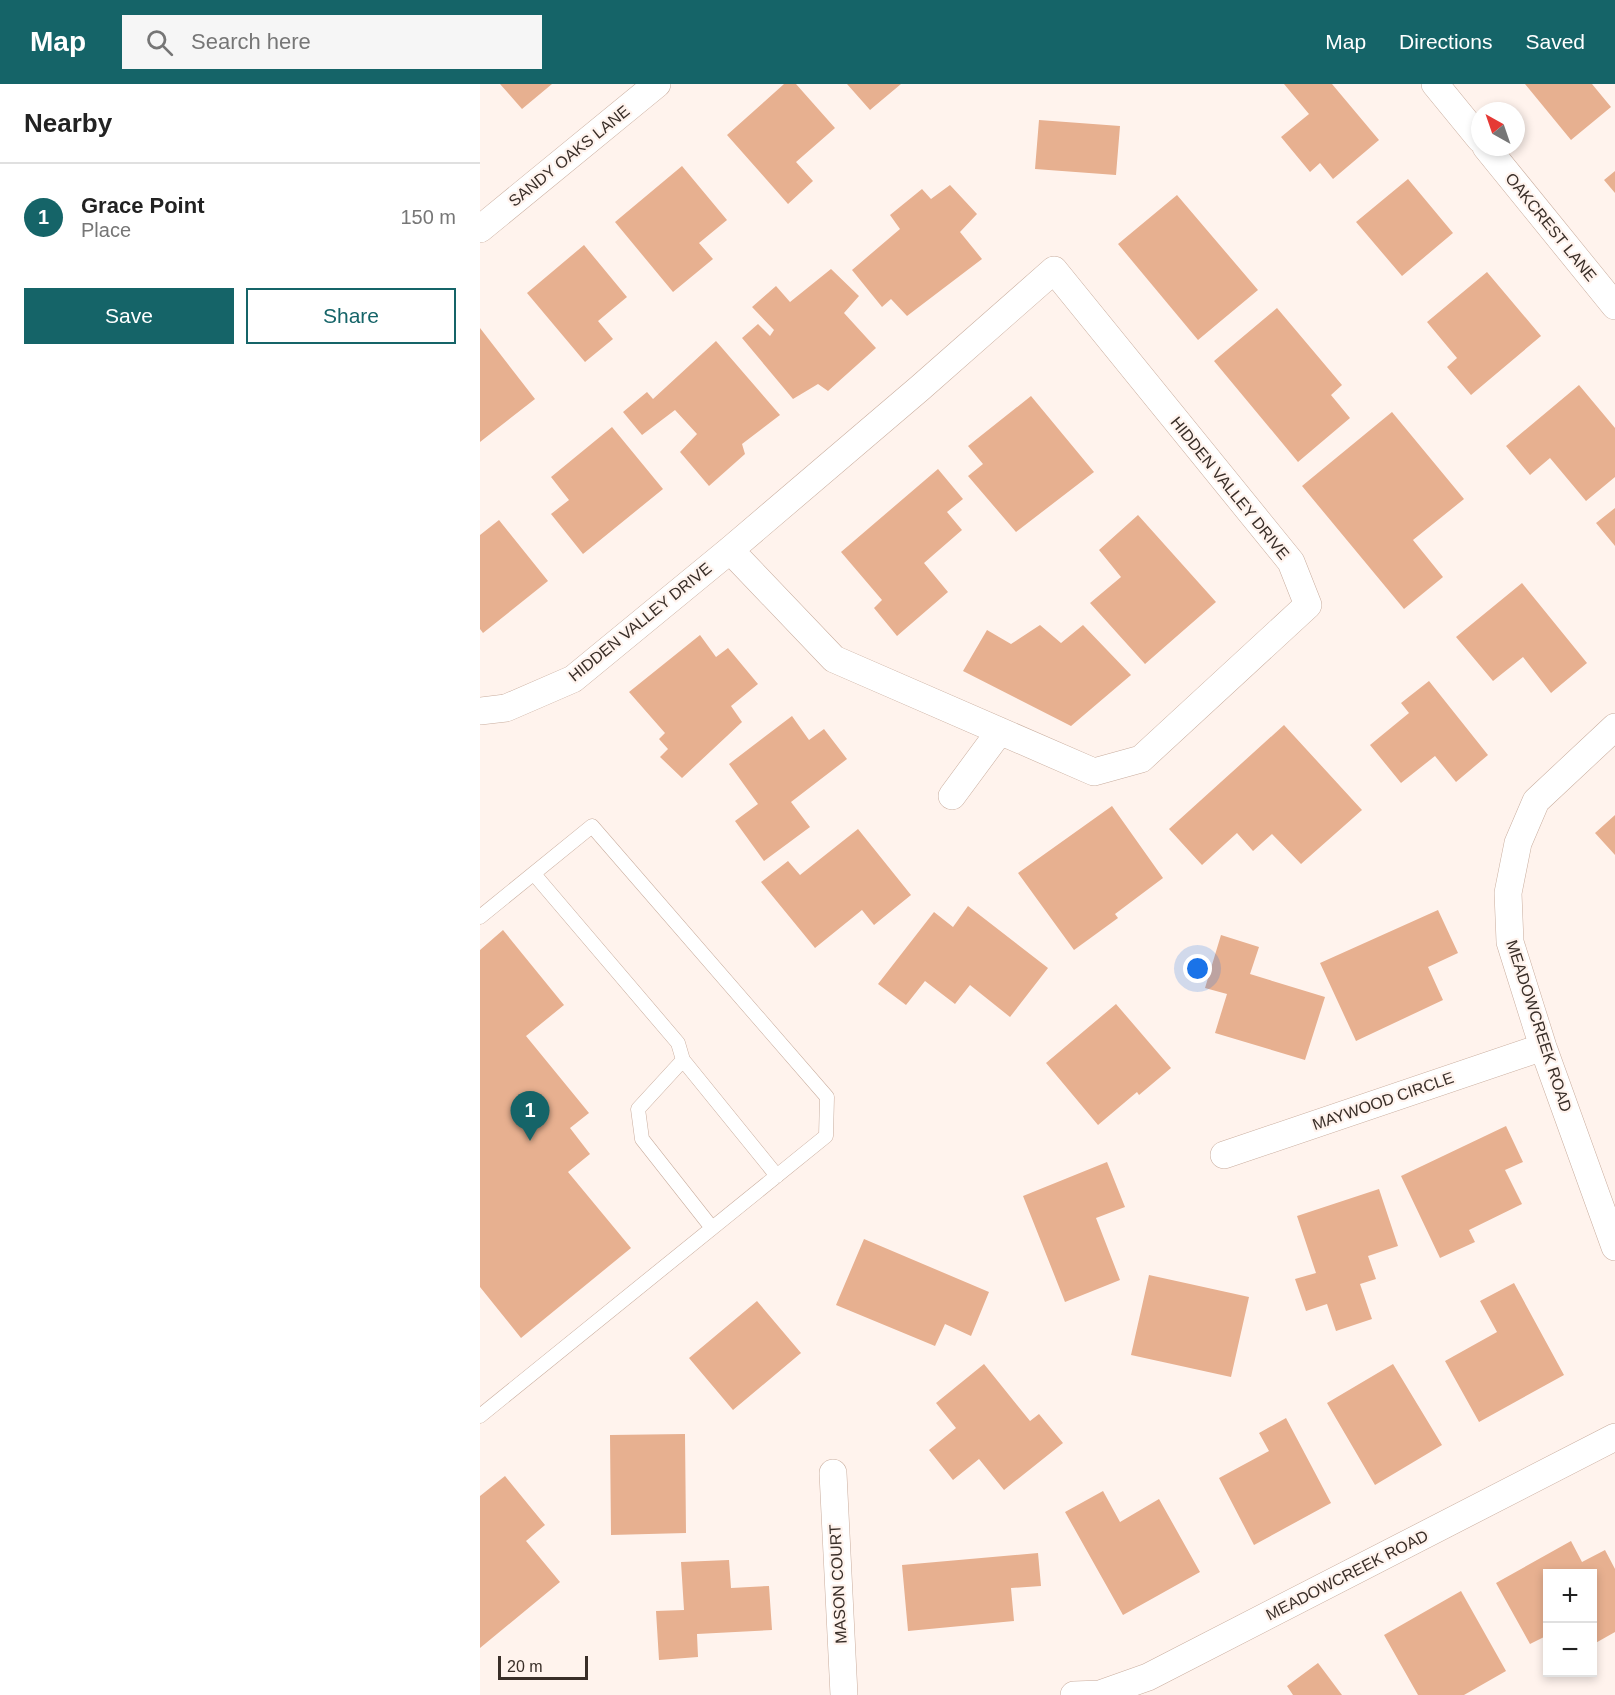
<!DOCTYPE html>
<meta charset="utf-8">
<style>
body{margin:0;font-family:Helvetica,sans-serif;background:#f6f6f6;color:#222}
.controls{position:absolute;right:18px;bottom:18px;display:grid;overflow:hidden;border-radius:0px;box-shadow:0 3px 9px #0003}
.controls button{width:54px;height:54px;display:grid;place-items:center;padding:0;border:0;border-bottom:2px solid #e0e0e0;background:#fff;color:#222;font:30px sans-serif}
.compass{position:absolute;left:991px;top:18px;width:54px;height:54px;border-radius:50%;background:#fff;box-shadow:0 3px 9px #0003;rotate:320deg}
.scale{position:absolute;left:18px;bottom:15px;width:90px;box-sizing:border-box;padding-left:6px;border:3px solid #392e28;border-top:0;font-size:16px;line-height:21px;white-space:nowrap;color:#392e28;-webkit-text-stroke:4px #fff3ed;paint-order:stroke}
.you{position:absolute;left:718px;top:885px;width:21px;height:21px;margin:-15px;border:4px solid #fff;border-radius:50%;background:#1a73e8;box-shadow:0 0 0 9px #1a73e833}
.badge{display:grid;place-items:center;width:39px;height:39px;border-radius:50%;background:#156468;color:#fff;font-size:20px;font-weight:700}
.pin{position:absolute;translate:-50% -50px;filter:drop-shadow(0 2px 3px #0008)}
.pin::after{content:'';position:absolute;top:32px;width:21px;height:18px;background:inherit;clip-path:polygon(0 0,100% 0,50% 100%)}
.list{margin:0;padding:0;list-style:none}
h2{display:flex;justify-content:space-between;align-items:center;height:78px;margin:0;padding:0 24px;font-size:26px}
h2 small{font-size:20px;font-weight:400;color:#767676}
.list li{display:grid;grid-template-columns:39px 1fr auto;gap:18px;align-items:center;box-sizing:border-box;height:108px;padding:0 24px;border-top:2px solid #e0e0e0}
.list b{display:block;font-size:22px;white-space:nowrap}
.list p{margin:0;font-size:20px;white-space:nowrap;color:#767676}
.list em{font-size:20px;font-style:normal;color:#767676}
.actions{display:flex;gap:12px;padding:18px 24px}
.actions a{flex:1;padding:14px 0;border:2px solid #156468;border-radius:0px;text-align:center;font-size:21px;color:#156468}
.actions .main{background:#156468;color:#fff}
.icon{flex:none;width:33px;height:33px;fill:none;stroke:currentColor;stroke-width:2;stroke-linecap:round;stroke-linejoin:round}
.map{position:relative;flex:none;width:1135px;height:1611px;overflow:hidden}
header{display:flex;align-items:center;gap:36px;box-sizing:border-box;height:84px;padding:0 30px;background:#156468;color:#fff}
header strong{font-size:28px}
nav{display:flex;gap:33px;margin-inline-start:auto;font-size:21px}
.search{width:420px;height:54px;background:#f6f6f6;display:flex;align-items:center;gap:15px;box-sizing:border-box;padding:0 21px;border-radius:0px;color:#767676;font-size:22px}
main{display:flex}
aside{flex:1;background:#fff}
.map>svg:first-child{display:block}
.building{fill:#e7b090}
.lines{fill:none;stroke-linecap:round;stroke-linejoin:round}
.service-casing{stroke:#c9ad9e;stroke-width:15}
.minor-casing{stroke:#c9ad9e;stroke-width:28}
.service{stroke:#fff;stroke-width:14}
.minor{stroke:#fff;stroke-width:27}
.labels{text-anchor:middle;dominant-baseline:central;stroke-width:4.5;stroke-linejoin:round;paint-order:stroke}
.street-label{font-size:16px;fill:#392e28;stroke:#fff3ed}
</style>
<header>
<strong>Map</strong>
<div class="search"><svg class="icon" aria-label="search" viewBox="0 0 24 24"><circle cx="10" cy="10" r="6"/><path d="M15 15l6 6"/></svg>Search here</div>
<nav><a>Map</a><a>Directions</a><a>Saved</a></nav>
</header>
<main>
<aside>
<h2>Nearby<small></small></h2>
<ul class="list">
<li><span class="badge">1</span><div><b>Grace Point</b><p>Place</p></div><em>150 m</em></li>
</ul>
<div class="actions"><a class="main">Save</a><a>Share</a></div>
</aside>
<div class="map">
<svg width="1135" height="1611" viewBox="0 0 1135 1611">
<rect width="100%" height="100%" fill="#fff3ed"/>
<path class="building" d="M20,0H72L42,25Z
M304,0H316L355,44L316,78L333,97L308,120L247,51Z
M367,0H421L390,26Z
M804,0H852L899,56L853,95L840,79L830,88L801,53L829,30Z
M1045,0H1112L1131,23L1091,56Z
M559,36L640,42L636,91L555,85Z
M202,82L247,136L219,159L233,175L193,208L135,138Z
M1135,87V109L1124,96Z
M928,95L973,149L922,192L876,138Z
M470,101L497,130L480,148L502,175L427,232L411,215L402,223L372,186L420,145L410,131L442,105L451,115Z
M697,111L778,206L718,256L638,160Z
M104,161L147,213L118,237L133,255L105,278L47,209Z
M351,185L379,212L364,229L396,264L348,307L338,300L313,315L262,254L278,240L290,252L294,246L272,223L296,202L310,218Z
M1007,188L1061,252L991,311L967,283L977,274L947,238Z
M797,224L862,301L851,311L870,334L818,378L734,277Z
M0,244L55,315L0,358Z
M236,257L300,331L262,360L265,370L229,402L200,368L217,350L195,326L162,351L143,328L167,308L173,315Z
M1099,301L1135,344V393L1106,417L1070,374L1050,391L1026,362Z
M551,312L614,388L536,448L488,392L503,380L488,362Z
M912,328L984,415L933,456L963,493L924,525L822,402Z
M132,343L183,405L103,470L71,430L89,416L71,393Z
M458,385L483,415L467,428L482,446L444,479L468,508L417,552L394,524L402,516L361,468Z
M1135,424V462L1116,439Z
M658,431L736,518L665,580L610,519L641,493L619,466Z
M19,436L68,497L3,549L0,545V451Z
M1042,499L1107,579L1071,609L1043,573L1013,597L976,553Z
M560,541L581,559L603,541L651,591L591,642L483,587L507,546L531,560Z
M220,551L236,573L248,564L278,600L251,622L262,638L202,694L180,673L188,665L179,655L185,649L149,608Z
M949,597L1008,671L976,698L955,672L921,699L890,661L929,629L921,619Z
M312,632L329,656L344,645L367,675L311,718L330,743L284,777L255,737L278,720L249,680Z
M804,641L882,726L821,780L792,750L773,767L757,749L722,781L689,745Z
M632,722L683,794L635,830L638,834L594,866L538,789Z
M1135,731V771L1115,749Z
M378,745L431,811L394,841L382,826L335,864L281,798L308,777L320,791Z
M488,822L568,884L530,933L490,901L475,920L445,897L426,921L398,900L454,828L473,843Z
M958,826L978,869L948,883L963,916L876,957L840,879Z
M23,846L84,921L46,952L109,1029L90,1044L110,1070L88,1088L151,1164L41,1254L0,1203V866Z
M741,851L779,863L770,890L845,913L825,976L735,949L747,910L725,904Z
M636,920L691,984L659,1011L657,1008L618,1041L566,979Z
M1026,1042L1043,1078L1025,1086L1042,1120L989,1146L995,1158L960,1174L921,1092Z
M627,1078L645,1123L616,1134L640,1196L585,1218L543,1112Z
M899,1105L918,1162L888,1172L896,1195L880,1200L892,1235L856,1247L847,1220L826,1227L815,1195L836,1189L817,1132Z
M384,1155L509,1208L491,1252L465,1240L455,1262L356,1221Z
M669,1191L769,1213L751,1293L651,1271Z
M1034,1199L1084,1291L999,1338L965,1277L1017,1248L1000,1217Z
M277,1217L321,1269L253,1326L209,1274Z
M504,1280L550,1337L559,1330L583,1359L524,1406L499,1375L473,1396L449,1366L476,1344L456,1319Z
M913,1280L962,1361L895,1401L847,1319Z
M806,1334L851,1419L774,1461L739,1394L789,1367L779,1349Z
M205,1350L206,1449L131,1451L130,1351Z
M25,1392L65,1441L46,1457L80,1498L0,1564V1412Z
M623,1407L640,1438L679,1415L720,1488L643,1531L585,1428Z
M1091,1457L1102,1478L1125,1466L1135,1485V1548L1112,1561V1490H1068V1551L1050,1560L1016,1499Z
M558,1469L561,1502L531,1504L534,1537L428,1547L422,1481Z
M249,1476L251,1504L289,1502L292,1546L217,1550L218,1573L179,1576L176,1527L204,1526L201,1478Z
M981,1507L1026,1587L984,1611H938L904,1551Z
M838,1579L862,1611H813L807,1602Z"/>
<g class="lines">
<defs>
<path id="service" d="M54,790L198,959L203,976L158,1025L162,1055L232,1144
M0,833L112,742L347,1013L346,1052L0,1332
M203,976L297,1092"/>
<path id="minor" d="M955,0L1000,55
M1006,63L1135,222
M0,145L177,0
M0,627L26,624L93,595L250,466L440,304L574,186L811,478L828,521L661,675L614,688L354,575L250,466
M1135,643L1056,717L1038,759L1028,809L1030,858L1063,963L1135,1163
M472,712L520,647
M744,1071L1063,963
M353,1389L364,1611
M594,1611L620,1610L668,1593L1135,1353"/>
</defs>
<use href="#service" class="service-casing"/>
<use href="#minor" class="minor-casing"/>
<use href="#service" class="service"/>
<use href="#minor" class="minor"/>
</g>
<g class="labels">
<g class="street-label">
<text transform="translate(89 72) rotate(-39)">SANDY OAKS LANE</text>
<text transform="translate(1071 143) rotate(51)">OAKCREST LANE</text>
<text transform="translate(750 404) rotate(51)">HIDDEN VALLEY DRIVE</text>
<text transform="translate(160 538) rotate(-39)">HIDDEN VALLEY DRIVE</text>
<text transform="translate(1059 942) rotate(72)">MEADOWCREEK ROAD</text>
<text transform="translate(903 1017) rotate(-19)">MAYWOOD CIRCLE</text>
<text transform="translate(867 1491) rotate(-27)">MEADOWCREEK ROAD</text>
<text transform="translate(358 1500) rotate(-93)">MASON COURT</text>
</g>
</g>
</svg>
<div class="controls">
<button>+</button>
<button>−</button>
</div>
<svg class="compass" viewBox="-18 -18 36 36"><path d="M0-13l5 13h-10z" fill="#e53935"/><path d="M0 13l5-13h-10z" fill="#767676"/></svg>
<div class="scale">20 m</div>
<div class="you"></div>
<div class="pin badge" style="left:50px;top:1057px">1</div>
</div>
</main>
